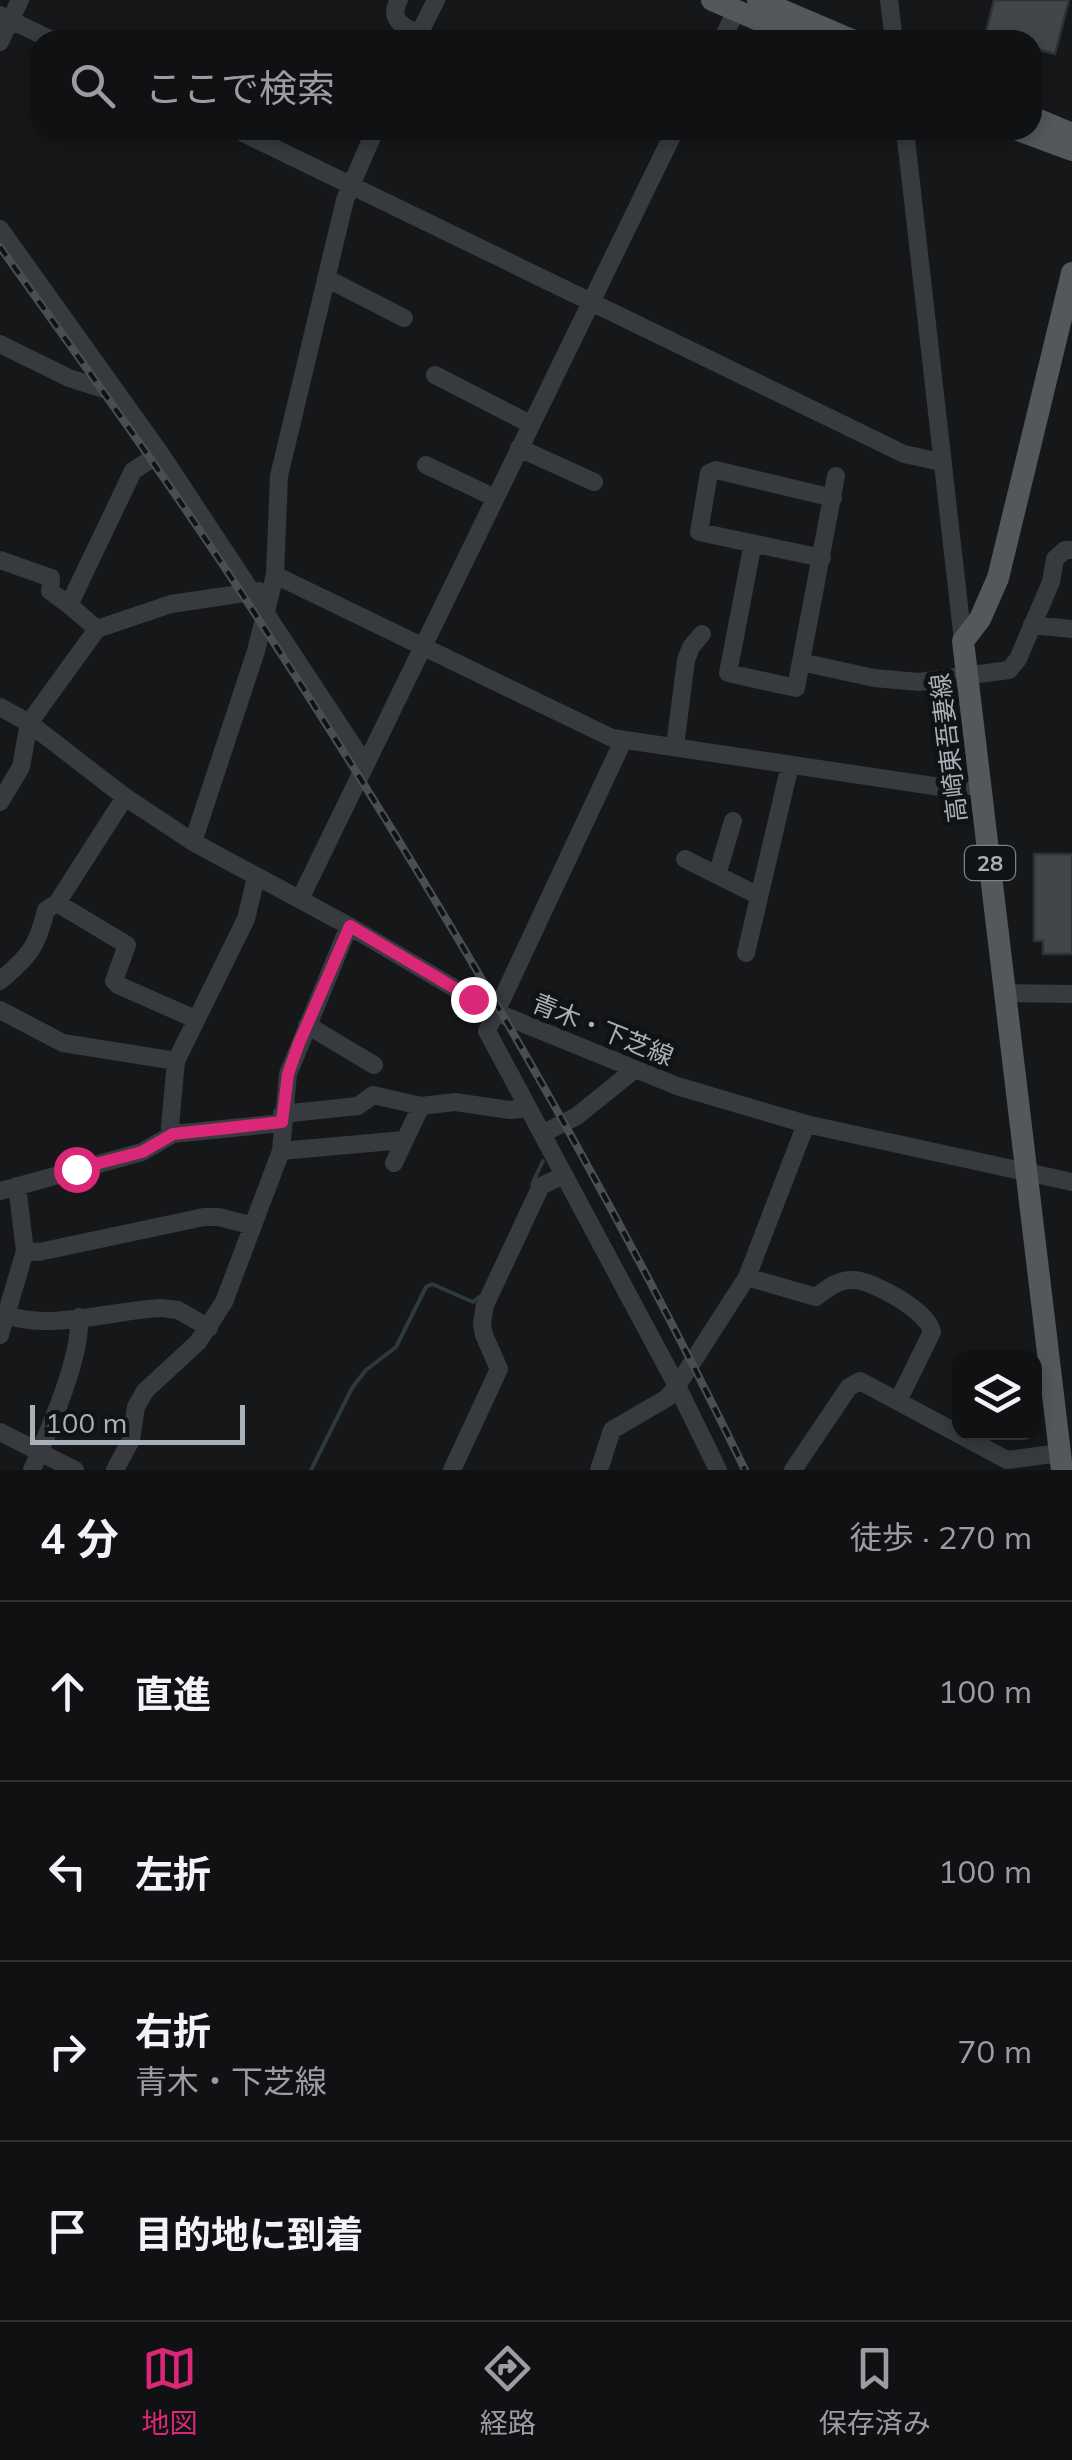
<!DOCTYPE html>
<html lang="ja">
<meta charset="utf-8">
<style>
body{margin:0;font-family:Mulish,"Noto Sans JP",sans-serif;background:#191a1c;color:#f1f3f6}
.controls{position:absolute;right:30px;bottom:30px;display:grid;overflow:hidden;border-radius:20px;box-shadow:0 5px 15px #0003}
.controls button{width:90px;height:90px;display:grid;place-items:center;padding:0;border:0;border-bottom:2px solid #303133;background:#101113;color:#f1f3f6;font:50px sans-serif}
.scale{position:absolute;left:30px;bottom:25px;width:215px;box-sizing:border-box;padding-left:10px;border:5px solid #a8b1b9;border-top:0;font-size:28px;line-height:35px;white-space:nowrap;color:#a8b1b9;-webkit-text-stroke:8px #111214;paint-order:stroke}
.stop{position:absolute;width:30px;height:30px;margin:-22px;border:8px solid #db2777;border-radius:50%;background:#fff}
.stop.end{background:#db2777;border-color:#fff;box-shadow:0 2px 10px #0008}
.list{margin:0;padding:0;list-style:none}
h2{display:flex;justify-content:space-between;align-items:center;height:130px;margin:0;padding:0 40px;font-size:42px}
h2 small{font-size:32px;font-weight:400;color:#9c9da0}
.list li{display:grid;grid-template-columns:65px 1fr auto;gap:30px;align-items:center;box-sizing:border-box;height:180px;padding:0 40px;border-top:2px solid #303133}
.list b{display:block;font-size:38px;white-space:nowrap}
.list p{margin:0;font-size:32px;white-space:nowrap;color:#9c9da0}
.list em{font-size:32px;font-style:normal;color:#9c9da0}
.icon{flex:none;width:55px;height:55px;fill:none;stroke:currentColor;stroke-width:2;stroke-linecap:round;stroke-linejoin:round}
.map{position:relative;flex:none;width:1072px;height:1470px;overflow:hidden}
.search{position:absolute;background:#101113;box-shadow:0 5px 15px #0003;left:30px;right:30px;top:30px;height:110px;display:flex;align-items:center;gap:25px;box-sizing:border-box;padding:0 35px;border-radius:30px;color:#9c9da0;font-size:38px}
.sheet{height:850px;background:#101113}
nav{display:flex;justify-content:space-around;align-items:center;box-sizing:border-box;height:140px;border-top:2px solid #303133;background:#101113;font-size:28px;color:#9c9da0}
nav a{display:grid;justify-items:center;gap:5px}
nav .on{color:#db2777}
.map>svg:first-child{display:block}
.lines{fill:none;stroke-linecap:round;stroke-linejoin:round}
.stream{stroke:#2c393d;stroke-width:4}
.building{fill:#424549;stroke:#303135;stroke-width:2.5}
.minor{stroke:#373a3e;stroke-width:18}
.major{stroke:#53585d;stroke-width:22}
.rail-casing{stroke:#4a4e53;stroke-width:8}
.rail{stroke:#111214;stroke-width:4;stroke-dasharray:11;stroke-linecap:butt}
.route{stroke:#db2777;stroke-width:12}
.labels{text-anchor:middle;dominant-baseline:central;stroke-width:10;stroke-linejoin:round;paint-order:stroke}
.shield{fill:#111214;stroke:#7b8188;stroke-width:2.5}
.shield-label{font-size:22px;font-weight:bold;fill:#a8b1b9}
.street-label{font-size:25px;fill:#a8b1b9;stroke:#111214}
</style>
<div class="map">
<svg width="1072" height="1470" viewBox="0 0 1072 1470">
<rect width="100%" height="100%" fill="#161719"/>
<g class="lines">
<path class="stream" d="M532,1184L543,1161
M311,1470L352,1388L366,1370L396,1347L426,1287L432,1284L473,1302L479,1297"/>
</g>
<path class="building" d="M994,0H1069L1055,54L1032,48V40H1001L985,36Z
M1034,854H1072V954H1043V941H1034Z"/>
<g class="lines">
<path class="minor" d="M399,0C388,18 402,27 419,34
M889,0L894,40
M0,15L52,40
M416,40L436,0
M722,40L736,11
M0,42L20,0
M237,130L904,454L941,462
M905,130L963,641
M0,229L160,453L365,764
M326,278L404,318
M0,344L69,378L116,393
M435,375L530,424
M519,448L594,482
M426,465L495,498
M753,543L728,673L796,688L836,476
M822,558L699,532L709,473L716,470L833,498
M0,560L51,578L50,591L69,605
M275,575L612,738L947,788L980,785
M1032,625L1072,629
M97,629L69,605L133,471L160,453
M801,662L874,678L919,682L1009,670L1018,659L1051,582L1055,559L1065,550H1072
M0,707L29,723L125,797L193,842L349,926L495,1012L677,1086L806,1124L1072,1182
M623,741L487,1031L677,1386L718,1470
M675,746L686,660L691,647L702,634
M0,802L21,767L29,723L97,629L171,604L259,591
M193,842L256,651L275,575L279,476L345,200L375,130
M685,859L759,896
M717,875L733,821
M300,899L675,130
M57,903L127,945L114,981L118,985L195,1019
M746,953L790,765
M0,981C29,956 37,948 46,910L57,903L125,797
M1005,993L1072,994
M0,1010L63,1043L176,1061
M307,1025L374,1065
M282,1114L358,1106L373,1095L421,1106L455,1102L510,1110L528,1108
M173,1134L170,1127L176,1061L246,919L256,877
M542,1134L577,1116L634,1070
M281,1151L404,1140
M394,1163L421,1106
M0,1191L142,1152L173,1134L282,1123
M25,1251L39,1252L204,1217H219L253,1226
M747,1277L816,1297C828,1288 837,1280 853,1280C873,1280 929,1312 932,1332L898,1401
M7,1315C49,1331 115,1310 161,1308L178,1310L209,1328
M0,1335L25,1251L17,1186
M0,1432L75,1470
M32,1470C48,1432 82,1357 79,1317
M115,1470L131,1440L136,1407L145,1391L198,1342L224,1302L281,1151L288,1074L349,926
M452,1470L499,1369L484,1335L482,1323L485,1305L541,1186L564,1175
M599,1470L612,1430L667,1398L677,1386L747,1277L806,1124
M793,1470L849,1387L860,1381L1007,1460L1060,1453"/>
<path class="major" d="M712,0L804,40
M758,0L852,40
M1032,117L1072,134
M1018,130L1072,150
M1062,1470L963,641L980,619L998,578L1072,273"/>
<defs>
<path id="rail" d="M0,247C83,364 168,480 246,600C428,877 600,1171 745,1470"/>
</defs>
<use href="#rail" class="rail-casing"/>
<use href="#rail" class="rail"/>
</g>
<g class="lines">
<path class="route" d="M76,1169L142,1152L173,1134L282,1122L288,1074L299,1043L350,926L473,999"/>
</g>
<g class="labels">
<rect class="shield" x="965" y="846" width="50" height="34" rx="8"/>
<g class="shield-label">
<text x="990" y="863">28</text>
</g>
<g class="street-label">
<text transform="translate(948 748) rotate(-97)">高崎東吾妻線</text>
<text transform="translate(603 1029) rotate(22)">青木・下芝線</text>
</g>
</g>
</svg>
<div class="controls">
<button><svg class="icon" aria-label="layers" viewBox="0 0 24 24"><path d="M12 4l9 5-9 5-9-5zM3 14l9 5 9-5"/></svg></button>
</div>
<div class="scale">100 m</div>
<div class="stop" style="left:76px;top:1169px"></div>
<div class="stop end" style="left:473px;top:999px"></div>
<div class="search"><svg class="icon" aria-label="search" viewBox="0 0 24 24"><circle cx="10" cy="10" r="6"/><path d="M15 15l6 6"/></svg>ここで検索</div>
</div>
<section class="sheet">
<h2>4 分<small>徒歩 · 270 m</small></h2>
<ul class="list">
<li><svg class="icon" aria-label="ahead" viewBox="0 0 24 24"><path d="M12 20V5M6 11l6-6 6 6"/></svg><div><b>直進</b></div><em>100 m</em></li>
<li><svg class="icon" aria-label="left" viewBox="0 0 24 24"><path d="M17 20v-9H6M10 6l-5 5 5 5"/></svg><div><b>左折</b></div><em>100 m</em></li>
<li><svg class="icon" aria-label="right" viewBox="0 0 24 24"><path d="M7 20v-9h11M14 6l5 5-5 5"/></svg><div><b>右折</b><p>青木・下芝線</p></div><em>70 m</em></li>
<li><svg class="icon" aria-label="arrive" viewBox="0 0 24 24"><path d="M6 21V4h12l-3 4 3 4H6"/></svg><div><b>目的地に到着</b></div></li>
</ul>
</section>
<nav>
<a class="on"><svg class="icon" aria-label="map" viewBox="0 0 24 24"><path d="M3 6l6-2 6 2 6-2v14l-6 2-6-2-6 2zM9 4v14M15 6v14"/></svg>地図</a>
<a><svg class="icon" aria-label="directions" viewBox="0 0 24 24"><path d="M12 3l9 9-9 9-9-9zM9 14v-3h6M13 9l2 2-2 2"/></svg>経路</a>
<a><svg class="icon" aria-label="saved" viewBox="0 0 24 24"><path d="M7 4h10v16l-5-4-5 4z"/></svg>保存済み</a>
</nav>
